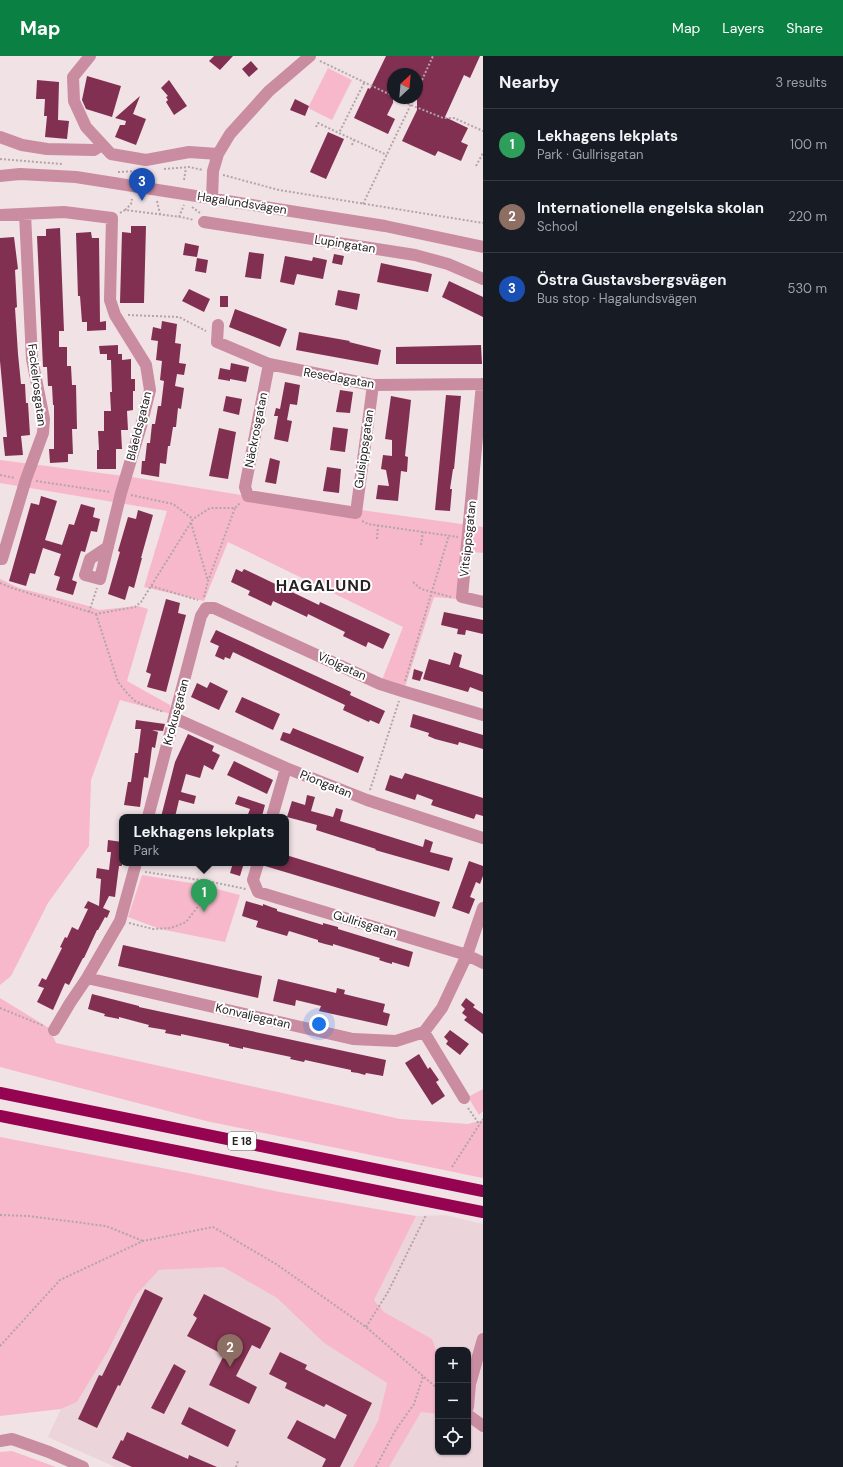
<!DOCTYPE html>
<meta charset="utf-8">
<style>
body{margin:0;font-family:"DM Sans",sans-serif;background:#20242c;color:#f1f3f6}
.controls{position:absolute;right:12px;bottom:12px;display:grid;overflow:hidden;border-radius:8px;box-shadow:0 1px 3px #0004}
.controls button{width:36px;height:36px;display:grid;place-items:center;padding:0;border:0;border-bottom:1px solid #363941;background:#171b24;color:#f1f3f6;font:20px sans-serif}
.compass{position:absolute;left:387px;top:12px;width:36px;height:36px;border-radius:50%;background:#171b24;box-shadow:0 1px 3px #0004;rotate:26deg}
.you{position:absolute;left:319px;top:968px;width:14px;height:14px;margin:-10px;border:3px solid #fff;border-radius:50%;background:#1a73e8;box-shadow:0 0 0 6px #1a73e833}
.badge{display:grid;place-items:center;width:26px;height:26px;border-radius:50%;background:#0b8043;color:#fff;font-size:13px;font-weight:700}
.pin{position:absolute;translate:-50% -33px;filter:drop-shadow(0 1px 2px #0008)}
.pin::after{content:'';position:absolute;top:21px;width:14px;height:12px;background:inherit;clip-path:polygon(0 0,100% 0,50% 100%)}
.popup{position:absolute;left:119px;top:758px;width:170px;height:52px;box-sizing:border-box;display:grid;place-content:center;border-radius:8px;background:#171b24;filter:drop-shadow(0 1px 3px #0005);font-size:13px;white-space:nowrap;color:#9ea1a6}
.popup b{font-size:15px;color:#f1f3f6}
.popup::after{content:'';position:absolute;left:50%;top:100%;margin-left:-8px;border:8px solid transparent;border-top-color:#171b24}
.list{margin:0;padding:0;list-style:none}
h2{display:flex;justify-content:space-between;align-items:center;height:52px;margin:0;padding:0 16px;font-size:17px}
h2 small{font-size:13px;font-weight:400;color:#9ea1a6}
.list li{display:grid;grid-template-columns:26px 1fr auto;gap:12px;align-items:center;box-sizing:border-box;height:72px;padding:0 16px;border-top:1px solid #363941}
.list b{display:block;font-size:15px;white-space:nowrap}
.list p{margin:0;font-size:13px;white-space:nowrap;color:#9ea1a6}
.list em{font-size:13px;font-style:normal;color:#9ea1a6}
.icon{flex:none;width:22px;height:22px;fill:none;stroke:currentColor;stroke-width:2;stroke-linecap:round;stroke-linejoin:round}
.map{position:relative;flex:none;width:483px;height:1411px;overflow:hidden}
header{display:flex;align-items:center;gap:24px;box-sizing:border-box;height:56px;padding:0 20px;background:#0b8043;color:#fff}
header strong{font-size:19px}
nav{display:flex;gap:22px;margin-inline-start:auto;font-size:14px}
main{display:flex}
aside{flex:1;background:#171b24}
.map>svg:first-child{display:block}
.built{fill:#ecd4db}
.green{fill:#f7b8cb}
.building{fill:#823051}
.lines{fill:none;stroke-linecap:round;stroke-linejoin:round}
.path{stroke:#b2a5a9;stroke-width:2;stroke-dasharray:2 2;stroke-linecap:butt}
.minor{stroke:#ca8ca0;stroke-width:12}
.highway{stroke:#960351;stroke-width:12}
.labels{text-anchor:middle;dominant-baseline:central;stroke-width:4;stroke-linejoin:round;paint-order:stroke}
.shield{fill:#fff;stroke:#686465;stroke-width:1}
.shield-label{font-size:11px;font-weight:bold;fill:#272123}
.street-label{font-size:12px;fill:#272123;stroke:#fff}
.district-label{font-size:16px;font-weight:bold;letter-spacing:1px;fill:#272123;stroke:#fff}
</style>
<header>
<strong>Map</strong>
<nav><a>Map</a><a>Layers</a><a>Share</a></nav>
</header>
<main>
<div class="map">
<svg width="483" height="1411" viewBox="0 0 483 1411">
<rect width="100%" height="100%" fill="#f1e2e6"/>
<path class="built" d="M445,1159L483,1168V1411H389L421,1355L438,1358V1396H468V1294H438V1300L431,1283L384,1256L374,1244L416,1160Z
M223,1211L277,1242L324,1287L387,1327L378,1365L353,1411H115L48,1381L61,1353L77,1346L108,1295L136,1239L159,1214Z"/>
<path class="green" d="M328,12L352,24L332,64L308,52Z
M0,404L132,421L241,439L361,454L483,471V497L463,495L456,543L434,541L405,631L382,624L403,571L228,486L204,545L144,531L167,455L0,427Z
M0,523L19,532L85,549L99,554L138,550L148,553L127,625L170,649L171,658L120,644L91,724L89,790L48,847L11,920L0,929Z
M142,819L197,828L240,839L225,886L160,873L128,861Z
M0,942L49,972L56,987L400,1063L468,1068L483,1064V1122L206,1065L0,1011Z
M483,1033V1055L479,1059L468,1041Z
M0,1081L188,1117L280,1136L416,1160L374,1244L384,1256L432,1283L438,1300V1358L421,1356L389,1411H353L378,1365L387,1327L324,1287L277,1242L223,1211L159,1214L136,1239L108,1295L77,1346L61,1353L0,1360Z
M12,1395L56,1411H0V1396Z"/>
<path class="building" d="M214,0H233L220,14L209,5Z
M386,0H480L470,22L464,19L445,61L468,72L461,86L468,89L461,105L438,95L435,100L402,85L417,54V18H393V47L387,59L395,63L388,78L354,62L368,32L370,33Z
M251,5L258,13L249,21L242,13Z
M87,20L121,30L112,61L86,53L82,44Z
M37,24L59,26L58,64L69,65L67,83L45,81L47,60H44L45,43H36Z
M169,24L187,50L174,59L166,46L168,44L166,41L168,40L161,32Z
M140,40L133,58L146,63L136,89L115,81L120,69H125L126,65L115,62Z
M295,43L309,50L305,60L290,54Z
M328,76L344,83L326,123L310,116Z
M131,170H146L144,247H120L122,176L131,177Z
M60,172L64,275H59V291H67V310H71L72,329H76L77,373H72L73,398H68V406L50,407L49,393H54V349H53L52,330H48L47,311H43L37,180H46V173Z
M91,176L92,182H99L100,266L106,265V274L87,275V266H82L80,240H78L76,177Z
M14,181L18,213L15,214L17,251L15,252L18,298L21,328H25L26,347H28L30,379L21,380L23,399L5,400L3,381H7L0,305V182Z
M185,187L199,190L197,201L183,199Z
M249,196L264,198L261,223L245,221Z
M334,198L344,200L342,209L332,207Z
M285,200L312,205L313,201L327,204L323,223L297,218L294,229L280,226Z
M197,202L208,204L206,217L195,215Z
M381,207L432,218L428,236L377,226Z
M449,225L483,241V261L442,241Z
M189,233L210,243L204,256L182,245Z
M338,234L360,238L357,254L335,249Z
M220,240H228V251H220Z
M235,253L287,273L280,291L229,271Z
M162,265L177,268L175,287L181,288L179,307L186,308L184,319L177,318L175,330L184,332L181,353L178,352L176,371H173L170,390H168L166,408L160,407L159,421L141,418L142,405H145L147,387H150L152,368H155L158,350H161L164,325L160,324L162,305L156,304L158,285L151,284L153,271L161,273Z
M299,276L350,285L349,286L381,294L378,309L296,294Z
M118,289V298H122V304L131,303V323H135V335H133V354L127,355L128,374H121L122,393H116V413H97V394H99L98,375H104V355H111L110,336H112L111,304H107V298H100L99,290Z
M481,289L482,308H396V291Z
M231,307L249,311L246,326L230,323V325L218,323L220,312L230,314Z
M285,326L300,329L297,349L290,348L287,364L292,365L288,386L274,383L278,360H274L276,352L280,353Z
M340,334L353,336L350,357L336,356Z
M446,339L461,340L454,413H453L450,433H452L450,455L435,454Z
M226,340L242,343L239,359L223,355Z
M391,340L411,344L405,400L408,401L407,416L401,415L398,445L376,443L378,429L389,430L386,414L381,413L383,399L392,400V384L385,383Z
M333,371L348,373L345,396L330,394Z
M219,372L236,376L228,423L209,420Z
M270,402L280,405L276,428L265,426Z
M327,411L341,413L339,437L323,435Z
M41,440L57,445L45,484L62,489L69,468L74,469L81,448L95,452L93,461L100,463L97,476L91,475L85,496L81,495L72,524L77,526L73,539L56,534L60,521L54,519L61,498L43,492L35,518L30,517L26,530L9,525L31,447L39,449Z
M138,454L153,459L141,502H142L134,532L129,530L125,544L108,538L120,496L118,495L128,461L136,463Z
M236,513L242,516L244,513L319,549L320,546L390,578L383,593L368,586L366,591L343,580L345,576L308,558L307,561L273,545L271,550L248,539L250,535L231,526Z
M166,543L180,547L178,557L186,559L166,636L147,631L151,618L146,616Z
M444,556L483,564V578L466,574L465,579L457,578L458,573L441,569Z
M216,574L351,636L350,639L385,655L379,668L370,664L369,666L343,654L345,649L233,596L230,603L225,601L224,604L215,600L219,590L210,586Z
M454,596L462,599L459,611L483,619V636L470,631L468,636L423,623L429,603L450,609Z
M414,613L423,616L420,625L412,623Z
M210,626L228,635L219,654L191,641L197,627L207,632Z
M242,641L280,658L273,674L235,656Z
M413,658L483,679V693L459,686L458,689L435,683L428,680L429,677L410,671Z
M136,664L165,668L163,675L152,674L158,676L155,692L152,691L148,722L144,721L140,751L124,749L128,726H131L135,697H138L141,673H135Z
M293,672L364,701L358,717L280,684L283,676L290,678Z
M188,678L214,690L212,695L220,699L213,714L204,709L200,722L186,718L181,736L196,740L194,748L179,744L175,761H161L175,706Z
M234,705L273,724L267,738L227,719Z
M405,717L483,742V760L476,758L474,763L431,749L433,744L417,738L415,744L385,734L390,719L402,723Z
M307,739L315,741L311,755L333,761L336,752L343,754L340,765L423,791L425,783L433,786L430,796L453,802L449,815L375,794L376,793L316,774L317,769L287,761L292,745L305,749Z
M238,740L265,749L262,760L259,759L258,761H247L250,753L235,748Z
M108,784L122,786V810H119L115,841L109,840L103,852L110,855L107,862L105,861L98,874H97L84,902H83L69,929L65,927L53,954L37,946L44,932L38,930L42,922L46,924L62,892L60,891L65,881L67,882L72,871L78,874L88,853L84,852L88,845L99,850L101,823L96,822L97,812L109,814L111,796H107Z
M286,799L440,846L435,861L265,810V807H286Z
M469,805L483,810V820L480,828L476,826L470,841L475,843L469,858L452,852Z
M233,807H244L240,820L230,817Z
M246,845L263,850V848L271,851L277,853V855L323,869V867L338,871V873L413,896L409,911L392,906V908L385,906L379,904L380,902L333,888V890L325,888L318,886V884L289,875L287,880L256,871L258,865L242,860Z
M123,889L262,920L258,942L118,910Z
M278,923L336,937L337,932L345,934L344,938L385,948L383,956L390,958L387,970L319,955L321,950L296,944L295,950L273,945Z
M92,938L139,950V951L386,1004L383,1020L366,1017L365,1019L358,1017L351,1016V1014L305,1004L304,1006L290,1003L291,1001L243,991V993L229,990V988L181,978V980L165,977L166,974L148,971L149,969L119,961V963L104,960L105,958L88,953Z
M466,942L475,949L473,951L483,958V978L464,964L467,961L462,957L465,953L461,949Z
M450,974L469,988L460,999L446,988L448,985L444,981Z
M419,998L428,1013L430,1011L439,1024L436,1026L445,1040L432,1049L405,1007Z
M145,1233L163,1242L120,1330L118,1329L97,1372L78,1363L99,1319L102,1320Z
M204,1238L271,1272L260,1293L252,1289L236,1320L257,1331L249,1348L209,1329L224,1299L187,1280L197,1262L193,1259Z
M280,1296L307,1309L305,1313L372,1347L340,1411H322L326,1403L287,1382L297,1364L335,1383L347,1359L326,1348L324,1351L285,1332L287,1327L269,1318Z
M174,1308L186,1315L164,1358L151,1352Z
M189,1351L236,1374L228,1391L181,1368Z
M127,1376L188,1403L189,1399L217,1411H132L112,1402L121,1384L123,1385Z"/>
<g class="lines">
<path class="path" d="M320,5L393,40
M364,27L339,77L387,99
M417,35L433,0
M397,42L411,49L443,62H454L483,75
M316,71L318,67L339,77
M352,89L354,84
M0,103L62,108
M476,110L483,97
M164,113L189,111L203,114
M118,116L138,115
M223,119L279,134L483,167
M184,124L186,112
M157,145L160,158
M363,148L414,42
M192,151L200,157
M125,154L131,148L132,143
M120,157L125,154L181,161L194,164
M179,161L184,149
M128,259L179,261L206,275
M0,419L15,422
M36,425L110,436
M131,439L173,448L193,463
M362,465L368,468L458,481
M191,467L208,525
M377,483L378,469
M421,489L423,476
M413,526L421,533L451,541
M0,527L12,532L96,558L135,551L141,546L193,463L210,452H235L240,447
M151,530L198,544
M204,541L208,525L235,452
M89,556L97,532
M96,558L118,626L127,637L135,645L144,649L164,656
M405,625L449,479
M370,734L399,645
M145,816L207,825L246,833
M129,867L153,873L171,872L186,866L203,844L207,825
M0,952L44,970
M468,1052L479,1068
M452,1111L483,1063
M0,1159L28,1160L106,1170L143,1185
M366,1271L388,1236L426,1159
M0,1290L60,1224L143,1185L213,1171L276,1208L366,1271L438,1333
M236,1411L238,1405
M376,1411L395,1375L414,1348L423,1321"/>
<path class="minor" d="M90,0L73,21L74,45L86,71L111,98L146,104L189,96L218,98
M0,81L22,89L47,93L94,94L102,89
M0,120L20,118L76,121L385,170L483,191
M212,143L213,115L218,98L230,78L269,35L310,0
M0,159L64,156L112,162L110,244L115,259L146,309L150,334L141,370L121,437L100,523L85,519L90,503L108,491
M204,166L415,199L448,208L483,223
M218,269L217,286L269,308L373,329L483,328
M269,308L245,431L248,440L356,457L373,329
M482,328L462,541L483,546
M0,503H2L26,423L43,377L44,363L32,303L25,158
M174,662L286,712L367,744L483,782
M148,761L201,560L206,552H214L380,628L402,635L483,659
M272,761L286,712
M258,807L253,824L258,836L467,899L483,907
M87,922L353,983L396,985L424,976L442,952L467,899L483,852
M54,974L70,947L87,922L120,865L136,807
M424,976L464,1042
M468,1351L470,1328L483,1283
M468,1359L483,1370
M0,1385L12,1383L49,1396L83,1411"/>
<path class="highway" d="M0,1037L483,1135
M0,1060L483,1156"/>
</g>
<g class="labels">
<rect class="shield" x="228" y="1076" width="28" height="18" rx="3"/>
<g class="shield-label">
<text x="242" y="1085">E 18</text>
</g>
<g class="street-label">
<text transform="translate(242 147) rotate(9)">Hagalundsvägen</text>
<text transform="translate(345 188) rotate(9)">Lupingatan</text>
<text transform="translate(339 322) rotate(10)">Resedagatan</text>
<text transform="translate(37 329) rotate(83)">Fackelrosgatan</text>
<text transform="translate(139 370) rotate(-76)">Blåeldsgatan</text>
<text transform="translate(256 374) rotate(-79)">Näckrosgatan</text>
<text transform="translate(364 393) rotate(-82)">Gulsippsgatan</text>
<text transform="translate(468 483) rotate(-84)">Vitsippsgatan</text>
<text transform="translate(342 610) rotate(24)">Violgatan</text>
<text transform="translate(176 656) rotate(-75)">Krokusgatan</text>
<text transform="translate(326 728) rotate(22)">Piongatan</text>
<text transform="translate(365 868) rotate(17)">Gullrisgatan</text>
<text transform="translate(253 960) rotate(13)">Konvaljegatan</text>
</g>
<g class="district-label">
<text x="324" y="529">HAGALUND</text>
</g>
</g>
</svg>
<div class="controls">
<button>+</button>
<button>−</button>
<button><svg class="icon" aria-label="locate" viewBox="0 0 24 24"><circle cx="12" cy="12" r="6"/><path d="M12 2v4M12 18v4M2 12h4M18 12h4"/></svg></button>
</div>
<svg class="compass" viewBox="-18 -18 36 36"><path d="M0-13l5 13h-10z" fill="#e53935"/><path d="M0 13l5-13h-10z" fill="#9ea1a6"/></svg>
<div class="you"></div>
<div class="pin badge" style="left:204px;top:856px;background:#2e9e5b">1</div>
<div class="popup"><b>Lekhagens lekplats</b>Park</div>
<div class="pin badge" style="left:230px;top:1311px;background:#8d6e63">2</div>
<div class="pin badge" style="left:142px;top:145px;background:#1a4fb4">3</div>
</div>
<aside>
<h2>Nearby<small>3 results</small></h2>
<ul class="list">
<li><span class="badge" style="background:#2e9e5b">1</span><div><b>Lekhagens lekplats</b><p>Park · Gullrisgatan</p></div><em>100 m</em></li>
<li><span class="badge" style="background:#8d6e63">2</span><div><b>Internationella engelska skolan</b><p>School</p></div><em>220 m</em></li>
<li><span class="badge" style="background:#1a4fb4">3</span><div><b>Östra Gustavsbergsvägen</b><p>Bus stop · Hagalundsvägen</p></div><em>530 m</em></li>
</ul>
</aside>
</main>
